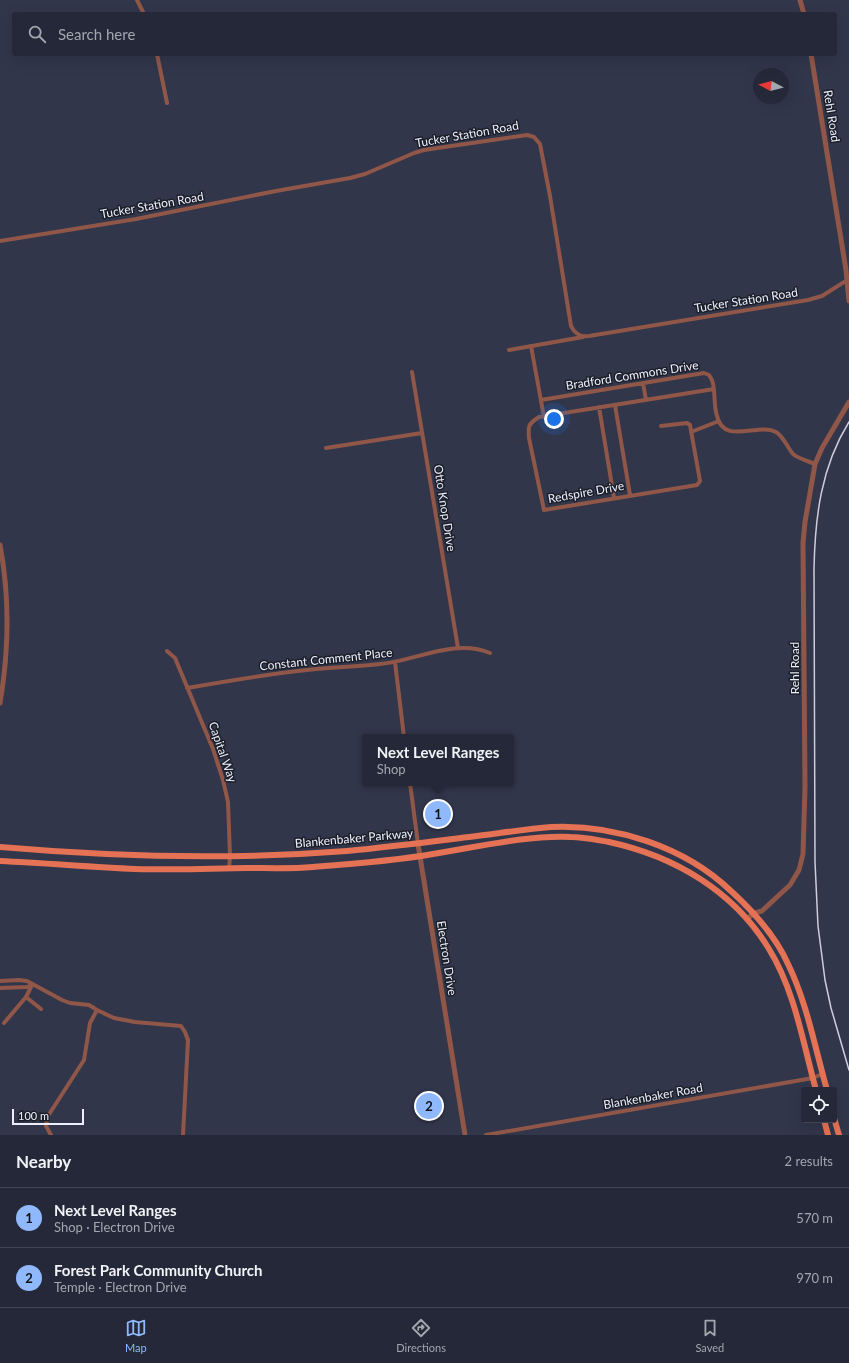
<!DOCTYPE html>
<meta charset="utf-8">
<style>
body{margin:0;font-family:Lato,sans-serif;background:#313443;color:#f1f3f6}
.controls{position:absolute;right:12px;bottom:12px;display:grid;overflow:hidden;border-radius:4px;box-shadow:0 4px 16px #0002}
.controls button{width:36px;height:36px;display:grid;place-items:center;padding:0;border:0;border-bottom:1px solid #424453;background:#252838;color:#f1f3f6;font:20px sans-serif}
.compass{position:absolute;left:753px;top:68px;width:36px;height:36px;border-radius:50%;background:#252838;box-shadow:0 4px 16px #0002;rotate:277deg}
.scale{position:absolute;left:12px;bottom:10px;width:72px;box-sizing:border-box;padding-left:4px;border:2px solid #ecf0fe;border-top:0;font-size:11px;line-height:14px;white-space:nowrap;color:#ecf0fe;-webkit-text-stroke:3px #1c1e28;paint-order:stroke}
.you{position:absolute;left:554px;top:419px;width:14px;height:14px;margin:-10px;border:3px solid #fff;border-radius:50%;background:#1a73e8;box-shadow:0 0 0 6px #1a73e833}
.badge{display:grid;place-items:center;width:26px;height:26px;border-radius:50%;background:#90b8fd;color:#111;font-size:13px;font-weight:700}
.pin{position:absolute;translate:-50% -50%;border:2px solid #fff;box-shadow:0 1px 4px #0006}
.popup{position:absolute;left:362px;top:734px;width:152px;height:52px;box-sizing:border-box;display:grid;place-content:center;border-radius:4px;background:#252838;filter:drop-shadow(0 1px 3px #0005);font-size:13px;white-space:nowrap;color:#a3a6ae}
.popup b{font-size:15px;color:#f1f3f6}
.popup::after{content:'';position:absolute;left:50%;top:100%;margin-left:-8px;border:8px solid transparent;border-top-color:#252838}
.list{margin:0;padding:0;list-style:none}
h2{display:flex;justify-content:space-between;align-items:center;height:52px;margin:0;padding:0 16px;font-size:17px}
h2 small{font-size:13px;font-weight:400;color:#a3a6ae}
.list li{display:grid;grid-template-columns:26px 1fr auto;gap:12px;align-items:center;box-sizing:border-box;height:60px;padding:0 16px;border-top:1px solid #424453}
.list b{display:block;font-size:15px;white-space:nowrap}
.list p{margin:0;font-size:13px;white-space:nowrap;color:#a3a6ae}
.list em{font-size:13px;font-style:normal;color:#a3a6ae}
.icon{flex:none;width:22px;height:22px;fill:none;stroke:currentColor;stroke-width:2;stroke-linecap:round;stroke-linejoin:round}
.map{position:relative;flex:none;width:849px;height:1135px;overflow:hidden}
.search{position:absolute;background:#252838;box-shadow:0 4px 16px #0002;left:12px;right:12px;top:12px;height:44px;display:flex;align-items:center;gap:10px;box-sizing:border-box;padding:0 14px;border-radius:4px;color:#a3a6ae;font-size:15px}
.sheet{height:172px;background:#252838}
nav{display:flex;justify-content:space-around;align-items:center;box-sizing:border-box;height:56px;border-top:1px solid #424453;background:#252838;font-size:11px;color:#a3a6ae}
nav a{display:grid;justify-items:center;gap:2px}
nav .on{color:#90b8fd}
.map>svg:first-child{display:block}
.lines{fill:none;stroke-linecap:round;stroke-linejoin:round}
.minor{stroke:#905748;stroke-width:4}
.tertiary{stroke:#905748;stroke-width:5}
.primary{stroke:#e57254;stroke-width:6}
.rail{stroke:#cacedd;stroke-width:1.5}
.labels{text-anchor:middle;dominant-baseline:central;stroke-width:3;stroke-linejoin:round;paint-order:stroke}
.street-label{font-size:12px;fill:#ecf0fe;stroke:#1c1e28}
</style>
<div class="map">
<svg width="849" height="1135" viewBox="0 0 849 1135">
<rect width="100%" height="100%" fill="#31364b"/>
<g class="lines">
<path class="minor" d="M137,0L144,14
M157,54L167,103
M0,241L136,219L276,191L350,178L365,174L414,153L424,150L527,135L534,137L540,144L550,196L571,326C575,334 580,337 589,336L808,300L822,296L849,279
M531,346L544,417
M509,350L583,337
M412,372L458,648
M643,383L646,400
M541,400L704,373L709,375L712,380C716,391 713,404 717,416C724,446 758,422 776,432C784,437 787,447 793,454C799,459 808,461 815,464
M615,405L630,495
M599,407L614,498
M661,426L687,423L690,425L700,481L697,485L544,510L529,438C528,426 528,424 539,417L714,389
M691,432L719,421
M326,448L422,433
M167,651L175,658L213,749L223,780L228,802L230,856L229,869
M395,662L404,737
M187,688C227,681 267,674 307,670C332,667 356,667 380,664C415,661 455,638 490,653
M410,783L418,844
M0,981L19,980L27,981L62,1000L70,1003L89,1005L97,1010L114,1018L135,1022L181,1026L185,1032L188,1040L183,1135
M32,985L26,997L41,1009
M0,988L27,987L32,985
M4,1023L26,997
M51,1135L46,1126L48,1116L84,1060L90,1023L97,1010
M486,1135L813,1078L822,1074"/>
<path class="tertiary" d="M800,0L804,14
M811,54L846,270L849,301
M0,545C10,598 9,650 0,703
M418,844L465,1135
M747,919L754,913L762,911L790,885L799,870L803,854L805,787L803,543L805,522L815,464L822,448L849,402"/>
<path class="primary" d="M0,847C116,857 231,860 347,851C388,847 428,842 469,837C496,834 524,829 551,827C615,824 685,847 731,891C754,912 775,935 788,964C807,1003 815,1048 827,1090
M0,861C45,863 90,867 135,869C172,870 209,869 246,868C268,868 291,869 313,867C353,864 394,861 433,854C477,847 527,835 571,837C584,837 597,840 609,842C674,856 734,891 769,949C795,991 803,1043 816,1090
M834,1118L839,1135
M824,1120L828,1135"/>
<path class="rail" d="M849,422C821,467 815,517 814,569L815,862L818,926L825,980L831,1008L849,1070"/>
</g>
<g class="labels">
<g class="street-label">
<text transform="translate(832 116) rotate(81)">Rehl Road</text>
<text transform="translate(467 134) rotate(-10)">Tucker Station Road</text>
<text transform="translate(152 205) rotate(-10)">Tucker Station Road</text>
<text transform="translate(746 300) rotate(-9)">Tucker Station Road</text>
<text transform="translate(632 375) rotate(-9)">Bradford Commons Drive</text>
<text transform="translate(586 492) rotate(-10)">Redspire Drive</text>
<text transform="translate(445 508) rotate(81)">Otto Knop Drive</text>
<text transform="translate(326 659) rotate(-6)">Constant Comment Place</text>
<text transform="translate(794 668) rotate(-90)">Rehl Road</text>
<text transform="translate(223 752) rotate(71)">Capital Way</text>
<text transform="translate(354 838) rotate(-5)">Blankenbaker Parkway</text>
<text transform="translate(447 958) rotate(81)">Electron Drive</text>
<text transform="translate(653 1096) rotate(-10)">Blankenbaker Road</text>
</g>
</g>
</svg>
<div class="controls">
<button><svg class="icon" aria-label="locate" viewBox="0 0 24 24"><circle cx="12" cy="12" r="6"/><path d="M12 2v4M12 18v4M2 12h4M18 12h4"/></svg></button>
</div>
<svg class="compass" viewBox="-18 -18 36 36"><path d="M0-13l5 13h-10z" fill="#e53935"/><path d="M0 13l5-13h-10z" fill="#a3a6ae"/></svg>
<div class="scale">100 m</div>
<div class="you"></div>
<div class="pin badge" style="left:438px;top:814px">1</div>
<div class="popup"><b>Next Level Ranges</b>Shop</div>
<div class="pin badge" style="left:429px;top:1106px">2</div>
<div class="search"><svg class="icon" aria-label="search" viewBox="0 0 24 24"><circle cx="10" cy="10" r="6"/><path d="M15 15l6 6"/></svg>Search here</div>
</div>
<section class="sheet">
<h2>Nearby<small>2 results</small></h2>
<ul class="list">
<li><span class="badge">1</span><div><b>Next Level Ranges</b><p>Shop · Electron Drive</p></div><em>570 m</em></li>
<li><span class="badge">2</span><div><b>Forest Park Community Church</b><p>Temple · Electron Drive</p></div><em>970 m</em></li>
</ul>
</section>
<nav>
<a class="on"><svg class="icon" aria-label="map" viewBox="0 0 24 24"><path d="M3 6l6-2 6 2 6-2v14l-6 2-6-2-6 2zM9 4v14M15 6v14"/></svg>Map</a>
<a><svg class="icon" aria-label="directions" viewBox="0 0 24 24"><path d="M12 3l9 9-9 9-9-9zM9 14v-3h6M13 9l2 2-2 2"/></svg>Directions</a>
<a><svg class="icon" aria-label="saved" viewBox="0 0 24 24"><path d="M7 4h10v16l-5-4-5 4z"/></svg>Saved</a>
</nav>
